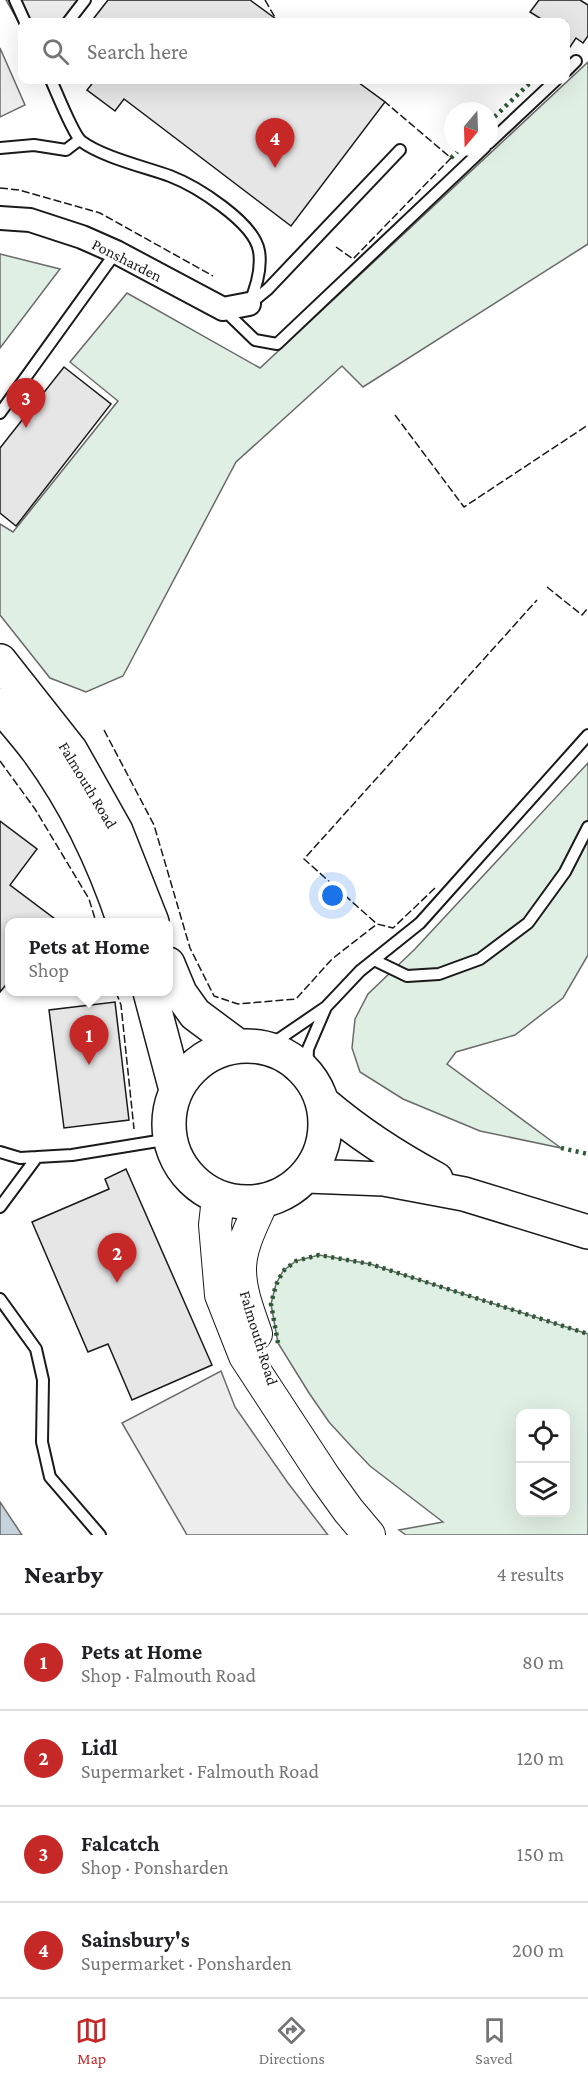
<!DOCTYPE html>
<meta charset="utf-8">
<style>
body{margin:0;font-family:"Crimson Pro",serif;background:#f6f6f6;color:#202124}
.controls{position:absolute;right:18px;bottom:18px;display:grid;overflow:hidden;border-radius:12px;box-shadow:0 6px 24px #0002}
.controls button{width:54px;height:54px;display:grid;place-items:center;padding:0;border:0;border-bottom:2px solid #e0e0e0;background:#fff;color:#202124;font:30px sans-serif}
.compass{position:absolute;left:444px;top:102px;width:54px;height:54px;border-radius:50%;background:#fff;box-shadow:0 6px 24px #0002;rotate:199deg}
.you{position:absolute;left:333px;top:896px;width:21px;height:21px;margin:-15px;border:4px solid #fff;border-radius:50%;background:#1a73e8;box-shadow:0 0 0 9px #1a73e833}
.badge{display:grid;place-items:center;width:39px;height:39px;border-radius:50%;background:#c62828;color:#fff;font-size:20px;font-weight:700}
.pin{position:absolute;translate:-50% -50px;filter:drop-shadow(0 2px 3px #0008)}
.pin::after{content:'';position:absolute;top:32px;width:21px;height:18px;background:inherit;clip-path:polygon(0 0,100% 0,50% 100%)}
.popup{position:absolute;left:5px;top:918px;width:168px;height:78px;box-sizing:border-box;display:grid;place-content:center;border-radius:12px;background:#fff;filter:drop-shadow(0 2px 4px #0005);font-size:20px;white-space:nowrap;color:#757577}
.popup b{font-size:22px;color:#202124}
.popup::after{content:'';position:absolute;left:50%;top:100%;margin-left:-12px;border:12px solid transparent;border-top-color:#fff}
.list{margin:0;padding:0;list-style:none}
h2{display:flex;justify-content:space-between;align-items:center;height:78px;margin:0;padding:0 24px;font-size:26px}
h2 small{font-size:20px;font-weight:400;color:#757577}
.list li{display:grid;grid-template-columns:39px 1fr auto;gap:18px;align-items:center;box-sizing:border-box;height:96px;padding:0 24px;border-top:2px solid #e0e0e0}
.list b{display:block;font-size:22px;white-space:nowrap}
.list p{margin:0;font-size:20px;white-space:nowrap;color:#757577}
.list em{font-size:20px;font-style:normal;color:#757577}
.icon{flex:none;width:33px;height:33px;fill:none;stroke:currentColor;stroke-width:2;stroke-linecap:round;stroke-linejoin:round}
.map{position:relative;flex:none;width:588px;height:1535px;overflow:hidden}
.search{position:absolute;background:#fff;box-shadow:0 6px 24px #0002;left:18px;right:18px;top:18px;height:66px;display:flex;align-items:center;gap:15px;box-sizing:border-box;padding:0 21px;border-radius:12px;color:#757577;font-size:22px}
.sheet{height:462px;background:#fff}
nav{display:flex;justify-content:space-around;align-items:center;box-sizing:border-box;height:84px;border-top:2px solid #e0e0e0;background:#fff;font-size:16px;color:#757577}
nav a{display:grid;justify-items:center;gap:3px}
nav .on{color:#c62828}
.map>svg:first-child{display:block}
.green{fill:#e0efe3;stroke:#6a6a6a;stroke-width:1.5;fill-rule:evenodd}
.parking{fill:#ededed;stroke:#6a6a6a;stroke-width:1.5}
.water{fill:#c6d2dc;stroke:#6a6a6a;stroke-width:1.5}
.building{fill:#e6e6e6;stroke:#1a1a1a;stroke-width:1.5}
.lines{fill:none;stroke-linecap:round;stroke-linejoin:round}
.service-casing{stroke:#1a1a1a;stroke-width:14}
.minor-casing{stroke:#1a1a1a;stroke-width:26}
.secondary-casing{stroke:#1a1a1a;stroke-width:34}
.trunk-casing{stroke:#1a1a1a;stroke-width:36}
.service{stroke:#fff;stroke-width:10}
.minor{stroke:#fff;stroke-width:22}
.secondary{stroke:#fff;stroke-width:32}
.trunk{stroke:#fff;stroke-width:33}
.hedge{stroke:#2b5a34;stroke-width:4.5;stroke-dasharray:3 4.5;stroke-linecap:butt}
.fence{stroke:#1a1a1a;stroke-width:1.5;stroke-dasharray:8 3;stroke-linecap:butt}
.labels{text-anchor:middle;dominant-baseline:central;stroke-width:4.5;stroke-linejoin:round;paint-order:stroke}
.street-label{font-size:16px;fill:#1a1a1a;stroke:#fff}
</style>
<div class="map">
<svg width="588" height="1535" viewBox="0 0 588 1535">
<rect width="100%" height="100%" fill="#fff"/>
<path class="green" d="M588,62V244L363,387L342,366L236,462L123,676L86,692L50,678L0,615V524L13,532L118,401L70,362L127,293L260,368Z
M0,254L60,269L0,348Z
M588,763V955L563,998L515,1035L456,1052L447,1064L561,1148L480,1131L403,1099L360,1072L352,1048L355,1019L368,994L415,949Z
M319,1255L370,1264L588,1334V1535H406L399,1530L443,1522L370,1466L351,1446L329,1422L309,1393L278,1343L271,1304L276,1284L283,1271L296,1261ZM520,1414H566V1512H520Z"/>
<path class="parking" d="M6,0H85L68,22H22V28Z
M0,48L25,105L0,117Z
M221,1371L235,1407L288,1483L328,1535H187L122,1423Z"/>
<path class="water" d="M0,1502L22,1535H0Z"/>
<path class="building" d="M108,0H250L280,22H99L94,18Z
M539,0H580L588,5V36L583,43L576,38L566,53V22H546L530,12Z
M95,80H355L385,102L291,226L124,99L115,111L87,90Z
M64,367L111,404L16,526L0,513V448Z
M0,821L37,849L10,885L55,919L53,922H10V980L0,992Z
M115,1002L129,1120L64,1128L49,1010Z
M126,1169L212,1365L132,1400L108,1344L88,1352L32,1222L109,1189L105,1179Z"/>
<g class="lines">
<defs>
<path id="service" d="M15,0L25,22
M68,22L85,0
M566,71L576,61
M51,80C56,91 73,134 81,141C102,157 145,167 170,176C196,186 254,222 259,251C262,269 256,288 249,304
M489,143L556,80
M0,148L34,145L66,150L79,140
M252,302L268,289L400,150
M223,309L255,340L277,344L485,147
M0,413L116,252
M374,960L407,976L439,974L480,959L528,923L565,872L588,827
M266,1048L326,1007L360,971L420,923L588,735
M307,1073L308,1049L326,1007
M0,1152L20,1158L72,1155L170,1139
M0,1207L37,1157
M0,1299L36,1349L43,1380L42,1442L50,1477L100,1535"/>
<path id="minor" d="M0,218L30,220L82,237L116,252L223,309L249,304"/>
<path id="secondary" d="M218,1198L215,1225L221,1295L245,1356L325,1478L348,1510L369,1535
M256,1334C249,1313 240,1292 240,1269C240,1246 253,1223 262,1202"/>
<path id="trunk" d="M0,661L71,751L116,831L152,922
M0,705C13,720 26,735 38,751C76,803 104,862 124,922
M168,964L180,993L195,1014L238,1046
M150,992L176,1090
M169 1124a78 78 0 1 1 156 0a78 78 0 1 1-156 0Z
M323,1103C358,1133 395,1157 436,1179
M307,1176L384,1179L464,1194L588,1232"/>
</defs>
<use href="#service" class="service-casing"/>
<use href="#minor" class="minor-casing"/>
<use href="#secondary" class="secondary-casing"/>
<use href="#trunk" class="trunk-casing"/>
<use href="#service" class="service"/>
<use href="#minor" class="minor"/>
<use href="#secondary" class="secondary"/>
<use href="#trunk" class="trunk"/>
<path class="hedge" d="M489,122L533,80
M451,158L462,147
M561,1148L588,1154
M278,1343L271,1304L276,1285L283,1271L296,1261L319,1255L370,1264L588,1334"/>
<path class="fence" d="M265,0L277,21
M0,188L19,190L100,213L213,276
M336,247L353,259L451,158L385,102
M395,415L464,507L588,425
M547,587L582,615L588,608
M104,730L154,825L190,948L214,996L238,1004L296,999L332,959L377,924
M0,761L35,809L89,899L96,922
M435,888L393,928L377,924L304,859L537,600
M116,992L121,1005L134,1129"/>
</g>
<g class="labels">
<g class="street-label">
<text transform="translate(127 260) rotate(27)">Ponsharden</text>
<text transform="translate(88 785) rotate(59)">Falmouth Road</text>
<text transform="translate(259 1338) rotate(73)">Falmouth Road</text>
</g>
</g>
</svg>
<div class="controls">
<button><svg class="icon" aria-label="locate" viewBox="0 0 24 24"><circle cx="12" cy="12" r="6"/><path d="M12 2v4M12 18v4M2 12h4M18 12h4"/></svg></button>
<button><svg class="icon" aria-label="layers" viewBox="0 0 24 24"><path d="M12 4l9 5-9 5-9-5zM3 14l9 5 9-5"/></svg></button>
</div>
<svg class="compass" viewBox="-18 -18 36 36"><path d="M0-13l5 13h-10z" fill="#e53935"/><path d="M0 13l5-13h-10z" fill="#757577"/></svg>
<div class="you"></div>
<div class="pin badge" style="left:89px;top:1065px">1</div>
<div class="popup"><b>Pets at Home</b>Shop</div>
<div class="pin badge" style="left:117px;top:1283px">2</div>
<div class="pin badge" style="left:26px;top:428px">3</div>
<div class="pin badge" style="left:275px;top:168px">4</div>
<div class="search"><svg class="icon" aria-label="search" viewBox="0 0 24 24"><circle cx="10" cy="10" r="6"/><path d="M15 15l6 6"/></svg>Search here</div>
</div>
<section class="sheet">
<h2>Nearby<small>4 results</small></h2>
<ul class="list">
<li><span class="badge">1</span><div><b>Pets at Home</b><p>Shop · Falmouth Road</p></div><em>80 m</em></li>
<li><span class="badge">2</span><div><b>Lidl</b><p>Supermarket · Falmouth Road</p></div><em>120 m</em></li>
<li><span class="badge">3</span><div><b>Falcatch</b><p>Shop · Ponsharden</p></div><em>150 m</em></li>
<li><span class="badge">4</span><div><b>Sainsbury's</b><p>Supermarket · Ponsharden</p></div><em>200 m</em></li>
</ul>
</section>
<nav>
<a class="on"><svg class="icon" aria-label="map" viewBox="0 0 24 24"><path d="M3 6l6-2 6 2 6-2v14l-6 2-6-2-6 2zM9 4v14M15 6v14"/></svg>Map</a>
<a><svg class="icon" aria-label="directions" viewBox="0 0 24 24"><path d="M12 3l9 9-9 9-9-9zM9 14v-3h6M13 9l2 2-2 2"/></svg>Directions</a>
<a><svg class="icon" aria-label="saved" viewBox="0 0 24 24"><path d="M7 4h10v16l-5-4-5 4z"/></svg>Saved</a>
</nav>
